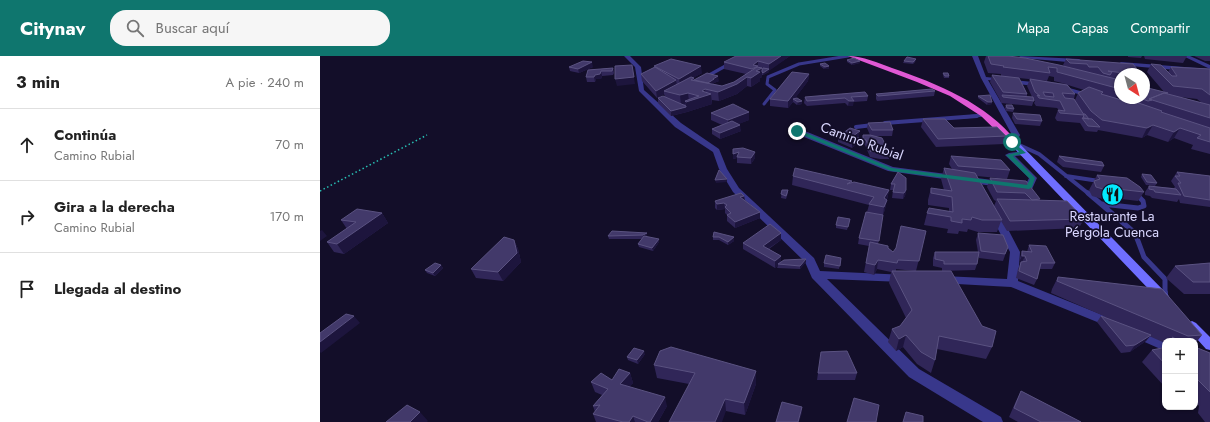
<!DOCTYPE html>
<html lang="es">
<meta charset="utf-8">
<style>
body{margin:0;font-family:Jost,sans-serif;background:#f6f6f6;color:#222}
.controls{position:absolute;right:12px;bottom:12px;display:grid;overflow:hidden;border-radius:8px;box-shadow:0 1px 3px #0004}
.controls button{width:36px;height:36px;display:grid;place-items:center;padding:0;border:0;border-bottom:1px solid #e0e0e0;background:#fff;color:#222;font:20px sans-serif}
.compass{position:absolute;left:794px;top:12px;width:36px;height:36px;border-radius:50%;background:#fff;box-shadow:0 1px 3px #0004;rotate:144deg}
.stop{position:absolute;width:12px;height:12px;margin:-9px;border:3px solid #0f766e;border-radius:50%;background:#fff}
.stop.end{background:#0f766e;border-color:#fff;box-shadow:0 1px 4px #0008}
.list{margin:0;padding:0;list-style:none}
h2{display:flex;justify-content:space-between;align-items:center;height:52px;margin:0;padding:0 16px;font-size:17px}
h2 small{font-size:13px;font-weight:400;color:#767676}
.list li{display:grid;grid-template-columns:26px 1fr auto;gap:12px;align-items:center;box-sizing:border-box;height:72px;padding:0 16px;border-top:1px solid #e0e0e0}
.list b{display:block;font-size:15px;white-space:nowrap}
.list p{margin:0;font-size:13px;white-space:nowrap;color:#767676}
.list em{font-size:13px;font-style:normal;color:#767676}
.icon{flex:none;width:22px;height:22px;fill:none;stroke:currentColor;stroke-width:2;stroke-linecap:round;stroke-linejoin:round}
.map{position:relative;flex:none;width:890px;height:366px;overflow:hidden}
header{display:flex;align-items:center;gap:24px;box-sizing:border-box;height:56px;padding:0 20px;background:#0f766e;color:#fff}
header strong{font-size:19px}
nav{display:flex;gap:22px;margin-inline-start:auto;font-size:14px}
.search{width:280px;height:36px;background:#f6f6f6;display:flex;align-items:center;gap:10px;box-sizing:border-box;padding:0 14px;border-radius:16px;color:#767676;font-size:15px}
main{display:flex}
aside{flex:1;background:#fff}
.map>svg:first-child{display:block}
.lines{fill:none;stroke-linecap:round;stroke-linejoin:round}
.path{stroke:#28c1b5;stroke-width:1.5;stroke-dasharray:1.5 2.5;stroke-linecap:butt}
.service-far3{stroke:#38378b;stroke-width:3}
.service-far2{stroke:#38378b;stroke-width:4}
.service-far1{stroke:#38378b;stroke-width:5}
.service{stroke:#38378b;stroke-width:6}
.minor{fill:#38378b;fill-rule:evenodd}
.secondary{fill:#6f6eff;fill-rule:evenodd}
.trunk{fill:#e058d4;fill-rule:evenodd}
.wall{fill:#302658;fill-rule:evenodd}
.shaded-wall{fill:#1d153d}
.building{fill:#42396a;stroke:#5a5281;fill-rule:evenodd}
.route{fill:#0f766e}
.labels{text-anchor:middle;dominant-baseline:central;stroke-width:3.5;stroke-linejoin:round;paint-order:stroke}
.street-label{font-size:14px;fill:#dad7ff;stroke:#130e29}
.poi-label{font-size:14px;fill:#dad7ff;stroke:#130e29}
</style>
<header>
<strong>Citynav</strong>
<div class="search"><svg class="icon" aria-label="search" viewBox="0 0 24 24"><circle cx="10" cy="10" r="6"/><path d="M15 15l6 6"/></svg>Buscar aquí</div>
<nav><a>Mapa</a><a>Capas</a><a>Compartir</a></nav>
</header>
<main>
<aside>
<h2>3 min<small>A pie · 240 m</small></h2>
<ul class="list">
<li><svg class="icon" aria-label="ahead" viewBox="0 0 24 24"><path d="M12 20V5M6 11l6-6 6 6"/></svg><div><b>Continúa</b><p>Camino Rubial</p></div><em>70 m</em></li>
<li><svg class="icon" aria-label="right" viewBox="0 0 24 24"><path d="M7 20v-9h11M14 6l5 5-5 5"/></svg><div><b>Gira a la derecha</b><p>Camino Rubial</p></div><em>170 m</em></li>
<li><svg class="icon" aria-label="arrive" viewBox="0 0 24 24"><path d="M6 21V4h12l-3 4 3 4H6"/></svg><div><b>Llegada al destino</b></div></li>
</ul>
</aside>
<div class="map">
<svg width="890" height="366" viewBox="0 0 890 366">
<rect width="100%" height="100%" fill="#130e29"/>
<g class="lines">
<path class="path" d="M0,135L107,79"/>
<path class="service-far3" d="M444,48L455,34L447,28L448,21L479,8L528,0
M645,61L665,59"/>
<path class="service-far2" d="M565,67L657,60
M536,71L553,69
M697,88L719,98L769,138
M746,120L779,125"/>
<path class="service-far1" d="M768,137L815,177L824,201L845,223V238
M782,148L818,152L824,150L823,145L816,138"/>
<path class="service" d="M845,237V242"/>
<path class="minor" d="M304,0H310L321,11L324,34L361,67L399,93L407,113L419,132L494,202L500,215L587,219L588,222L587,225L583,226L507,223L599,313L681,361L683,366H663L589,321L492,222L485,206L413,136L399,113L393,96L355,71L319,35L315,11Z
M420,0H427L380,26L375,25Z
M652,0H658L666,21L722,27L725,29L722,31L668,24L700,79L696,88H693L689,86L692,79L661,22Z
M699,0L759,3L762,5L759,7L702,2Z
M863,0H870L890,9V13Z
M801,6L890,13V17L799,9L798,8Z
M739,29L774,39L775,40L772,42L737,32L736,31Z
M474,73H480L573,111L680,125L684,128L680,131L568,115L474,77Z
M703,95L707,97L706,99L695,100L717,122L712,133L695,132L694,130L695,128H706L709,122L685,99L689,97Z
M674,153L679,156L700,196L698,225L795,264L797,267L795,270L791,272L787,270L691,231L619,227L617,224L619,221L623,220L687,223L690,196L669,156Z
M815,272L846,285H845V295L811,280L809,277L811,274Z"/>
<path class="secondary" d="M690,84H696L848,239L850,242L848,245L844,246L840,245L690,88Z
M872,265L876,267L890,281V294L886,293L868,273L866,270L868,267Z"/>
<path class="trunk" d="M528,0C543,0 558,7 572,12C618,28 666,47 697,86L693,88H690L661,60L630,40L597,26Z"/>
</g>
<path class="wall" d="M470,0L449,14V16L443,19H442V21L440,22V25L431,31L427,30L417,38L399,45L392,44V48L367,56L351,60L338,47V42L345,41L344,38L337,42L322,25L321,18L335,11L334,10L382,17L373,22L375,24L399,25L394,27V28L402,30L414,26L426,18L404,13V6Z
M666,0H688L744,10L743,9L746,3L821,18H800V24L797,23L800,24V41L796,42L802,44L803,42H824L845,37L827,16L831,8L848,16L851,11L890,13V98L871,93L873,89L854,82L848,86L827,79L822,82L778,74L777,76L765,75L760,67L737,65L735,62L738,54H739L737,52L716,50L714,47L715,45L714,44L712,50L681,47L680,44L670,26L672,19L681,20V18L668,17L664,6ZM729,20L734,21V25L746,28L710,23L707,30L712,41H707V38L699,22L727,25ZM748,29L764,34L758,37L755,44L754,43L755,38ZM860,41L877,43L882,47Z
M808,0H822L821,2L808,1Z
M824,0H867L863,7L825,3Z
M874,0H890V5H885Z
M596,3L595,6L593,8L583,7L584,5Z
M527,4L540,7L532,9L527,6Z
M500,8L509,13H504L500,10Z
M249,11H273L259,17L250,15Z
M293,12L294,17L293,19L282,20L281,23H276L275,26H267L266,21L268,14Z
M623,17L629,20V22H624L623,19Z
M489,18L488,25L475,42L482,45V48L477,49L473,46L468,52L450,50V43Z
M615,35L614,40L557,45L556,43V38Z
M548,40L547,45L533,46V50H528L525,47L487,50L484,47L485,41Z
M658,40L672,46V48L667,49L658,42Z
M686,49L694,53L693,56L686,55L685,52Z
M429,56V64L418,68L421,75L400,83L392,78V73L402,69L391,64V57Z
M693,57L722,65L720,70L695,68L692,62Z
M603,63L634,72L686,80L684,88L616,91L601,71Z
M548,67L573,74L572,80H555L570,98L569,103H560L550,101L545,89H542L543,79H550L547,72Z
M539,80L537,81L539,82L538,87L532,92L518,86V81Z
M413,93L435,96V102L431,108L417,107V102L413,103Z
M631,100L690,114L687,123L657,120L674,150L676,145L674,144L667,131L670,122L706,125L719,144L764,163L759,172L687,175L681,165L677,176H658L648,173L647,176L639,175L638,178L627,177L628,173L604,169L607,157L629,155V152L608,149V144L611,132L624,134L621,123L624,112L632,113L629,108Z
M739,100L784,110L781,116L743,111L737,106Z
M578,116L586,134L585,140L583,143L572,142L573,134H570L571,128Z
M857,116L890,120V151L860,147L859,143L857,146L832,142L830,140L825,139V136L829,130L854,132L855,131L851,125Z
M822,118L837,127L835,130L826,129L821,121Z
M777,119L824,136L818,145L793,142L786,144L772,140L769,134Z
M473,120L532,125V127L569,134L565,153L563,159L558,188L568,192L573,196L606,175L596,215L672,291L666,303L617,293L615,304L611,317L597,308L583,291L576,295L568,286L572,273L580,270L586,262L569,227L571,216L557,213L554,219L544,216L549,190L538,188L539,182L547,156L549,149L472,129ZM576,213L594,215H576Z
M462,134H468V137L466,143L461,142Z
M424,140L425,144L440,156V162L415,172L407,165V159L405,157V153L397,154L395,152V145Z
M62,157L68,167L24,198L14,196L7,186L27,173L21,164Z
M530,163L527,174L516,172V169Z
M394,176L414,185L408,189L399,184H393V181Z
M327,177V181L339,186L333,195L319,191L318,188L322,183H289L288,180Z
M658,177L688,191L683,205L659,202L658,199L657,208L655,214L622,215V212L613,210V202L615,196H658L656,184Z
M194,184L198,193L201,206L183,225L156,222L151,213Z
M461,184L449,193L461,200V206L486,203V206L480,213L457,212L458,210L455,212L423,193V187Z
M709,189L735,207L732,213H719L717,223L714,229L696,222L698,213L701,206H702H699L700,202L702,195L707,196Z
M521,202L519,213L504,211V207Z
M890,207V238H864L846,222L855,210Z
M121,209L123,212L115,220L107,217L105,214Z
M738,221L882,279L875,288V285H845V287L829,280L826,285L810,296L801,297L777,266L781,260L786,261L731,237L732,233Z
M845,290V331L822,306L832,294L843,293Z
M875,291L890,297V366H885L878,357L879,350L875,345Z
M325,298L318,308L308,304L307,301Z
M334,309L436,328L425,359L406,355L369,328L337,322Z
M310,317L313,327L309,331L347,350L338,366H276L273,358L275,356L273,350L282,339L275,336L271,326L292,324Z
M498,317H537L535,324H497Z
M701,335L761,366H698L689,361L696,345Z"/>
<path class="shaded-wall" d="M461,0H470L449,15V8Z
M438,5V12H442V21L440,22V25L431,31V22L432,19V13L433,9Z
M540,5V7L532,9V7Z
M272,6L273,11L259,17L258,13Z
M312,9L315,28L297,30L295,23Z
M381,10L382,17L360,30L359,23Z
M509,10V13H504L505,11Z
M449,13V16L443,19V17Z
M281,15L282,20L281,23H276L275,26L274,21L275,19Z
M489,18L488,25L474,44L473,43V46L468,52V45Z
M398,20L399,25L394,27V28L388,31V27L393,23Z
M427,21V30L417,38L399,45L398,36Z
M356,24L357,31L344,35V38L337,42L336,35Z
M385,33L386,40L391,38L392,48L367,56L351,60V55L366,51L365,45V48L361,49L360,39L368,37L369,45L382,41V35Z
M800,33V41L796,42Z
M482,45V48L477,49L478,46Z
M529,45H534L533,50H528Z
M668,46H672V48L667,49Z
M429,56V64L409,72L408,64Z
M420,69L421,75L400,83V77Z
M833,69L827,79L822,82L827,72Z
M860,72L854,82L848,86L854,76Z
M540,75L539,80L532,85L533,80Z
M539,82L538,87L532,92V86Z
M419,96L417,102L413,103V98Z
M435,96V102L431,108V102Z
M407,123V126L396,127L395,124Z
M797,133L793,142L786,144L790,135Z
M569,134L567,143L563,151L564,142Z
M586,134L585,140L583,143L584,137Z
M424,140L425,146L420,141Z
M567,144L565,153L563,160L564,151Z
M404,147L405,153L397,154V148Z
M440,156V162L415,172V166Z
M62,157L68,167L24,198L17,188Z
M2,174L7,180L0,185V175Z
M327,177V180L324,183L323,179Z
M461,177V184L443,196V190Z
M414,181V185L408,189V186Z
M339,183V186L333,195L332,192Z
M194,184L198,193L201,206L183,225L178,216Z
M461,200V206L458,208V210L455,212V205Z
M702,200H705L702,206H699Z
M486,203V206L480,213V210Z
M558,204L557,213L554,219L555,209Z
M121,209L123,212L115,220L113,217Z
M34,260L40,267L1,297L0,296V286Z
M586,279L583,291L576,295L579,283Z
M831,279L826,285L810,296L815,289Z
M324,295L325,298L318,308L317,304Z
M436,315V328L425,359L424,347Z
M310,317L313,327L304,338L300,328Z
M345,341L347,350L338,366H330Z
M405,343L406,355L402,366H395Z
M482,351V357L479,366H478Z
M100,356L108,365L107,366H90Z
M313,360L315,366H309Z"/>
<path class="building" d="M416,0H461L449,8L438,5L433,9L438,10L432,13L404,6Z
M668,0H688L705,2L739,9L800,24V33L737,16V12L728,11L730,17L683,11L684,10L671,8Z
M587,1L596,3L593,6L584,5Z
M534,2L540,5L532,7L527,4Z
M351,3L381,10L359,23L334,10Z
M746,3L813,8L821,18H812L788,15L792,16L790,19L783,17L778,11H769L767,8L750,7Z
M263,5L272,6L258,13L249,11Z
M505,7L509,10L505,11L500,8Z
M831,8L841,9L852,20H857L851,11L890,13V39L882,33L853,30Z
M312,9L314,21L295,23V10Z
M335,11L356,24L336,35L321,18Z
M437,11L442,12L436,15L440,16L431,22L427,21L417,28L398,36L385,33L382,35L391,38L366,46L365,45L379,40L368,37L360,39L344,35L371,21L374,22L371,24L402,30L414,26Z
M293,12L292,15H281L280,18L275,19L274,21H266L268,14Z
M443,12L449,13L443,17L442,16V14Z
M472,16L489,18L468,45L450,43Z
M387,17L398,20L393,23H394L388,27L374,24Z
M623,17H628L629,20H625Z
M672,19L699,22L707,38L683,36Z
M710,23L747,29L755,38L742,37L745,42L754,43L764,59L740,57L738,54L745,55L740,45L719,42L717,39L720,40L715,36ZM723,36L733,37L734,41L725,40Z
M769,31L783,36L781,38L805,45L807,43L842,55L841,56L890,72V86L877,82L881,79L860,72L854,76L833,69L827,72L782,64L771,55L758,37Z
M824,31L848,37H844L829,43L832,44L828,45L820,42H824Z
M612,33L615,35L558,40L556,38Z
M545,36L548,40L531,41L534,45H529L525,42L487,45L485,41Z
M844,37L890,49V62L829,43Z
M670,39L672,46H668L658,40Z
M682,39L713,41L714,45L683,41Z
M343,40L366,50V51L351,55L338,42Z
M477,42L482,45L478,46L473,43Z
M413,48L429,56L408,64L391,57Z
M686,49H692L694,53L687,52Z
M693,57L720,59L722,65L697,63Z
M763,58H765L769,63L763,62L764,59Z
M762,62L772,63L780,71L768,70Z
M603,63H625L634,72L677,71L686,80L618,83Z
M412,65L420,69L400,77L392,73Z
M570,66L573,74H552L548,67Z
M530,72L540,75L533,80L539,82L532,86L518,81Z
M543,79H550L562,82L570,98L561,97L550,95L546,84L543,83Z
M423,92L435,96L431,102L417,101L419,96L413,98V93Z
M631,100L681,104L690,114L638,110Z
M739,100L782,106L784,110L745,105Z
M475,112L532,125L527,128L534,126L569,134L564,142L567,144L564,151L549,148L554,141L473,120Z
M624,112L655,117L682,164H662L652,161L651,164L642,163V167L631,165V161L607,157L609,152L633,156L632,141L611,137V132L632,135Z
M399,114L407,123L395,124Z
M578,116L586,122V134L584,137L573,136L575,128H571Z
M857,116L890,120V144L864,140L858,127H861L855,120H860Z
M822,118L831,119L837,127L827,126Z
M777,119L807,122L820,131L824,136L797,133L790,135L776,131L774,125L780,123Z
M670,122L706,125L720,143L712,144L705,137L677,136Z
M829,130L856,133L861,139L835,136L834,134L829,133Z
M462,134H468L466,140L461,138Z
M421,137L424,140L420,141L440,156L415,166L407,159L411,157L405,151L407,149L404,147L397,148L395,145Z
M677,143L747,145L764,163L690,165Z
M37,153L62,157L17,188L7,186L36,166L21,164Z
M546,156L563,159L559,185L539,182Z
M518,161L530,163L528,171L516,169Z
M450,168L461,177L443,190L461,200L455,205L423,187Z
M581,170L606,175L599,205L578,204L577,207L558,204L555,209L546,207L550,186L568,190V192L573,196L576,192Z
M292,175L327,177L323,179L288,180Z
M394,176L414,181L408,186L399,181H393Z
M658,177L683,179L688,191L685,198L661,195Z
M324,180L339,183L332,192L318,188Z
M184,181L194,184L197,197L178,216L151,213Z
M709,189L726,190L735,207H721L717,223L699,215L701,206L707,205L705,200H702V195L712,196Z
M615,196H659L657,208H624V205L615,203Z
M506,199L521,202L520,210L504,207Z
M486,203L480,210L458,208L464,204Z
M115,207L121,209L113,217L105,214Z
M890,207V226H873L855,210Z
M572,215H631L662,270L676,275L672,291L619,280L615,304L601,296L586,279L579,283L572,273L580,270L592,254Z
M738,221L842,233L882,279L868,280L737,225Z
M26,258L34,260L0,286V277Z
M781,260L831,279L815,289L806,290Z
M852,281L860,285H855Z
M351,291L436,315L424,347L405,343L395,366H349L375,317L334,309L340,295Z
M875,291L890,297V336L875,321Z
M314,292L324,295L317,304L307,301Z
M842,292L845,295V308L832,294Z
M527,295L537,317H498L501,296Z
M299,313L310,317L300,328L345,341L330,366H328L313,360L309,366H303L273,358L280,349L273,350L288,333L271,326L281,317L292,324Z
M701,335L761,366H721L694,352Z
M534,342L559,349L556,366H527Z
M462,346L482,351L478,366H456Z
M87,349L100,356L90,366H66Z
M586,356L603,360V366H583Z"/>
<path class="route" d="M475,74H479L572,112L707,129L710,123L686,99L699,96L690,86L692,85L706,97L693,100L715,122L712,131L709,133L571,115L475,76Z"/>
<defs>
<symbol id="restaurant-disc" viewBox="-11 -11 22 22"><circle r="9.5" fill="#03eaff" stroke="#130e29"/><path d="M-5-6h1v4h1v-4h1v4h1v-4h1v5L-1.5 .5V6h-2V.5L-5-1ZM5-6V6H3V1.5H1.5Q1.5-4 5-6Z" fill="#111"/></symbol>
</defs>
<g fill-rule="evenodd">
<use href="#restaurant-disc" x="780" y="126" width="25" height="25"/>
</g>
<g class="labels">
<g class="street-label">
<text transform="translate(542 85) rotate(20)">Camino Rubial</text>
</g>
<g class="poi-label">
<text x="792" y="160">Restaurante La<tspan x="792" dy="16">Pérgola Cuenca</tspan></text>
</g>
</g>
</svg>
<div class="controls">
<button>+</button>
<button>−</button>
</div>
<svg class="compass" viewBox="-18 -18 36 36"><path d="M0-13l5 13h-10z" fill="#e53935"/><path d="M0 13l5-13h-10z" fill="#767676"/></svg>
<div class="stop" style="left:692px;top:86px"></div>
<div class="stop end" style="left:477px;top:75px"></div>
</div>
</main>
